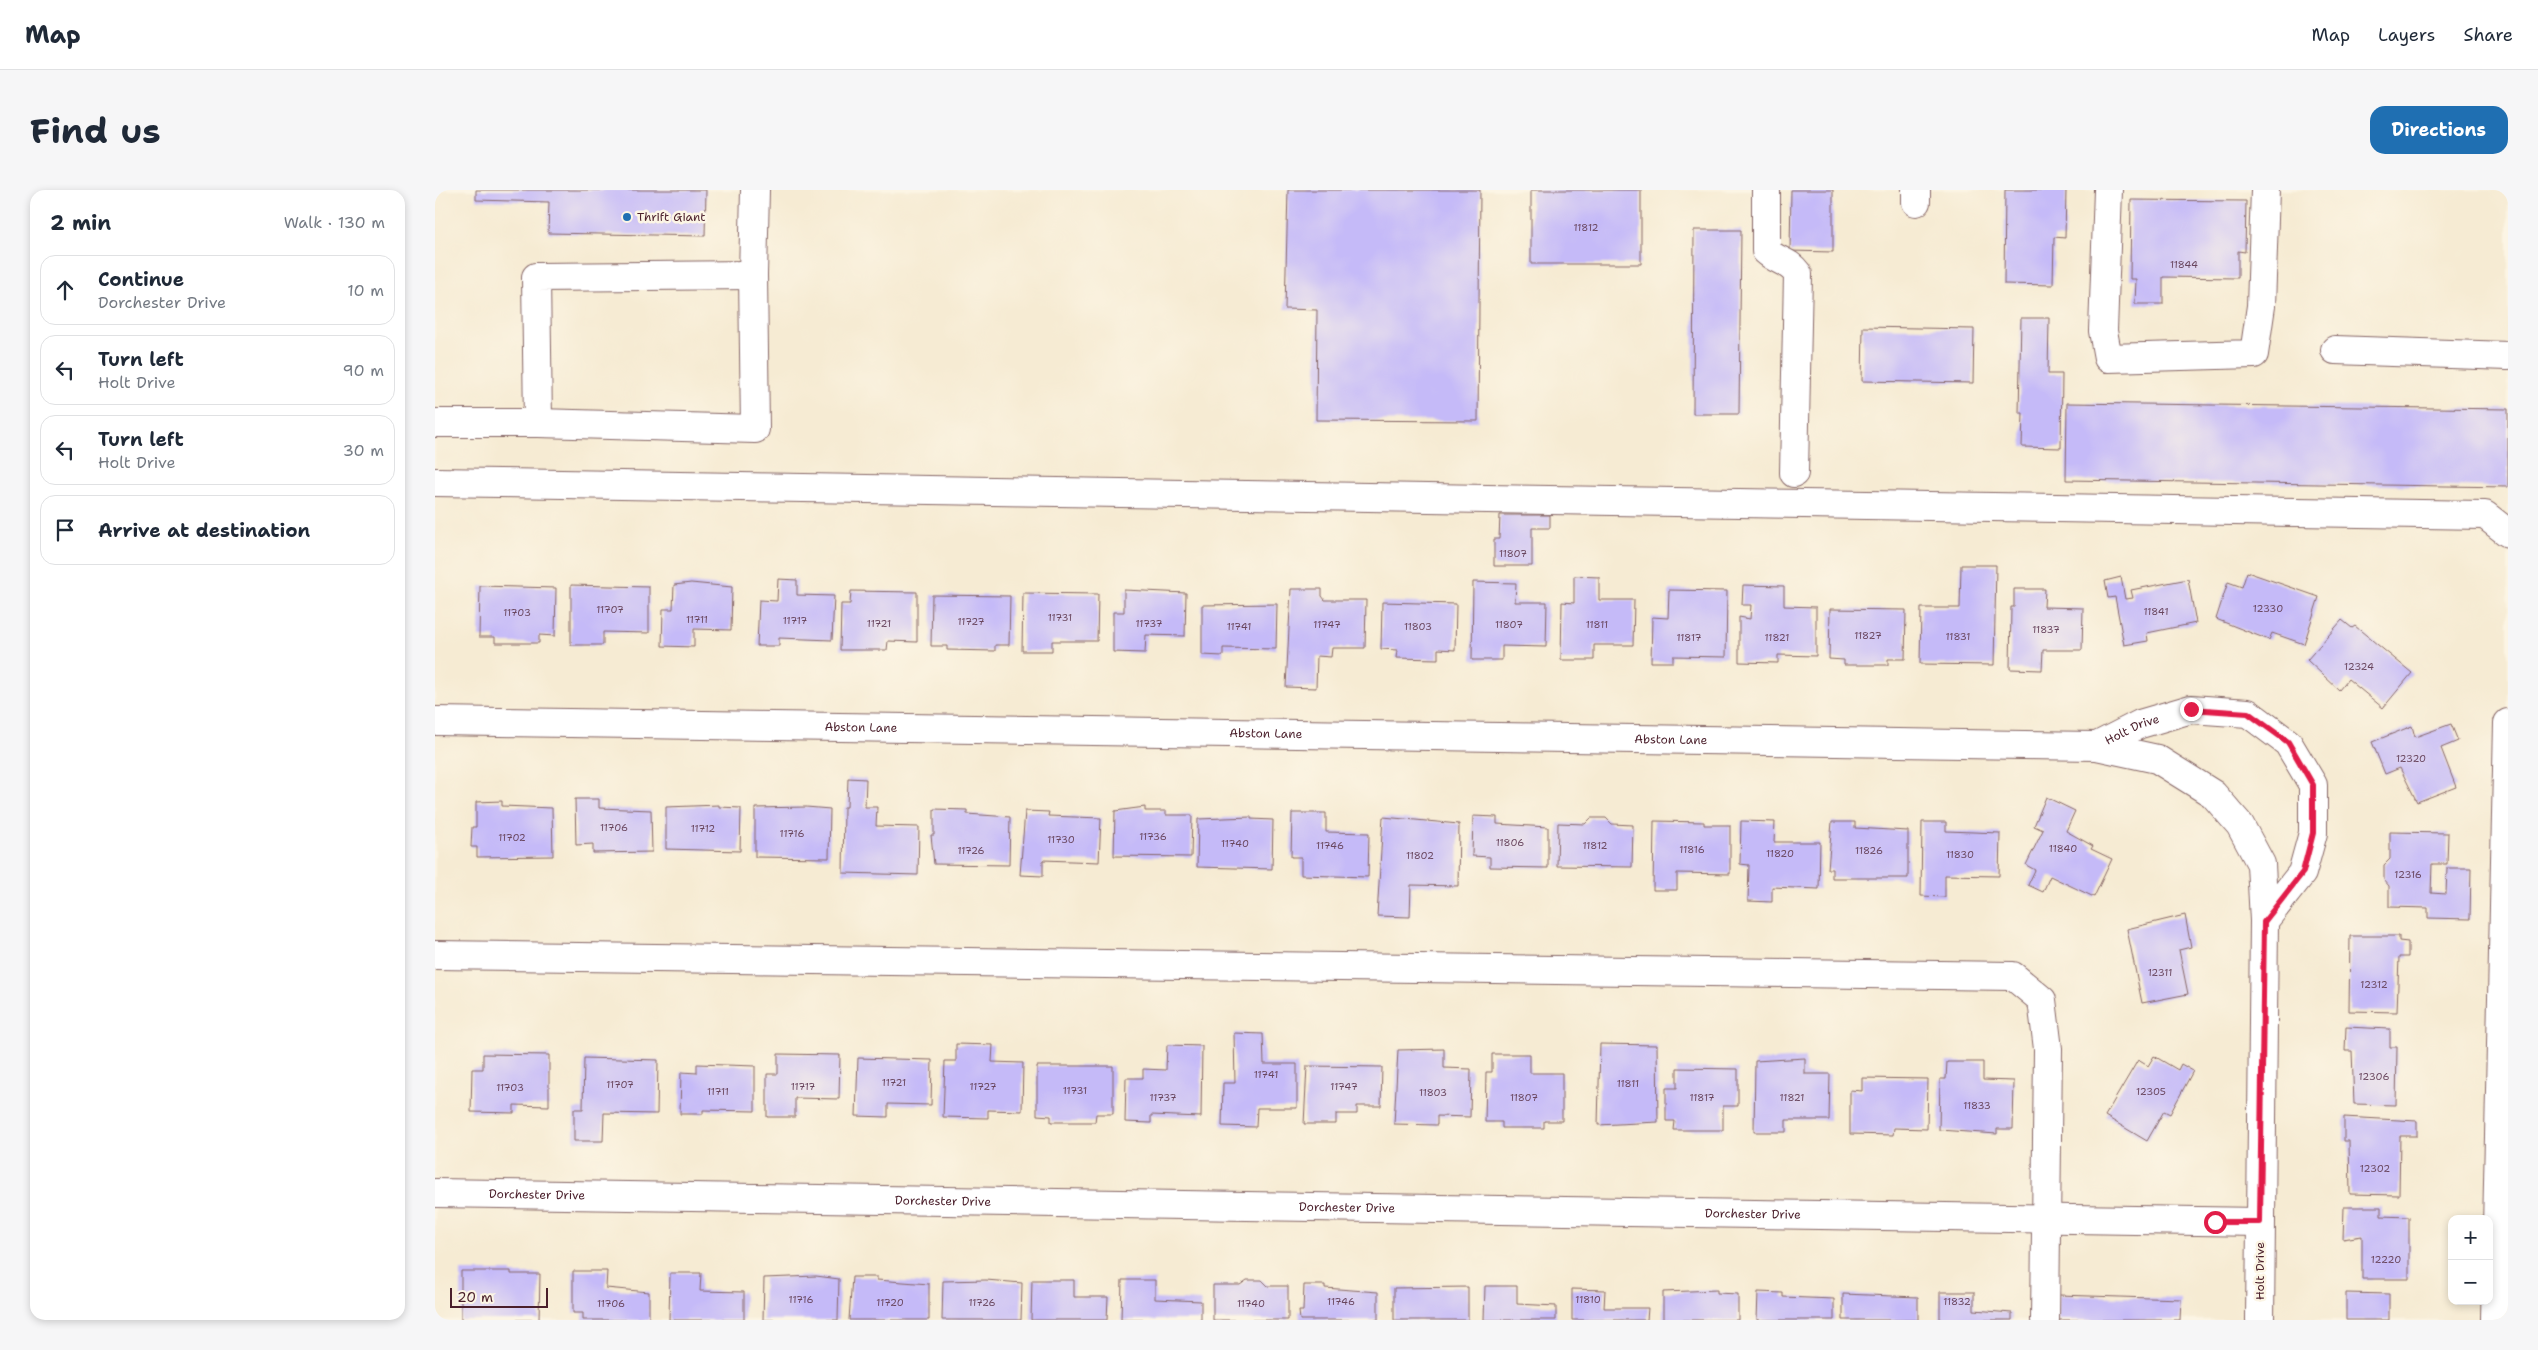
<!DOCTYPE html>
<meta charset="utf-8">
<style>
body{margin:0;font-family:"Shantell Sans",sans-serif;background:#f6f6f7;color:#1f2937}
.controls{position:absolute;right:15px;bottom:15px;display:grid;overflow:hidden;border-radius:10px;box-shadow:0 2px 8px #0003}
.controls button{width:45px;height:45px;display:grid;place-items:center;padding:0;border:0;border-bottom:1px solid #e0e1e3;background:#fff;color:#1f2937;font:25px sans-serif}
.scale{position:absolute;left:15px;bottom:12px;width:98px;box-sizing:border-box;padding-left:5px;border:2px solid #4a1f2b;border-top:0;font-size:14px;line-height:18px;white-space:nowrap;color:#4a1f2b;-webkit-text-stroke:4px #fcf5e5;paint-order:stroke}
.stop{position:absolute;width:15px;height:15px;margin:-11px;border:4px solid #e11d48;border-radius:50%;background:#fff}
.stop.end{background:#e11d48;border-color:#fff;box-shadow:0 1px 5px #0008}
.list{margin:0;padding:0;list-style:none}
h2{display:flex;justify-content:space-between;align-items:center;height:65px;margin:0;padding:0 20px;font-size:21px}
h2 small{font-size:16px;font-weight:400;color:#747a83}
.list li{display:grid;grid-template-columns:32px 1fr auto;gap:15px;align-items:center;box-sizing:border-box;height:70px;margin:0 10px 10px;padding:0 10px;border:1px solid #e0e1e3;border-radius:15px}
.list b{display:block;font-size:19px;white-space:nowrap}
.list p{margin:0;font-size:16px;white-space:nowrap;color:#747a83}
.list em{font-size:16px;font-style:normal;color:#747a83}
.icon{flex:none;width:28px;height:28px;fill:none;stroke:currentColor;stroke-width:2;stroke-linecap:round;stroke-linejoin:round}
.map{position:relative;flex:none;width:2073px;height:1130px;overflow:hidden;border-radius:15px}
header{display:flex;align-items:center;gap:30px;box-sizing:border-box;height:70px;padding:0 25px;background:#fff;border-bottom:1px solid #e0e1e3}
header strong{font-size:24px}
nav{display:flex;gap:28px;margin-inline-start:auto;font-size:18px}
.intro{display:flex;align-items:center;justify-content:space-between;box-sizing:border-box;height:120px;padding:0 30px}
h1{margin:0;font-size:35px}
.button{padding:12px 22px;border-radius:15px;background:#1f6fb2;color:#fff;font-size:18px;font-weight:700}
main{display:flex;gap:30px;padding:0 30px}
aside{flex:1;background:#fff;border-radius:15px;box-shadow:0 2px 8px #0003}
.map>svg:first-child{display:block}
.building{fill:#c5baf8}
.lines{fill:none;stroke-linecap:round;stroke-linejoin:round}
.minor-casing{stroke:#866666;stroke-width:30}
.minor{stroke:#fff;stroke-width:28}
.route{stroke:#e11d48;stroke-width:6}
.poi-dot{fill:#1f6fb2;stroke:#fcf5e5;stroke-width:2}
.labels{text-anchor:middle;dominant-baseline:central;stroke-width:5;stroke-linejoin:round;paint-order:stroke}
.number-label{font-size:10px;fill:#69465e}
.poi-label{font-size:12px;fill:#4a1f2b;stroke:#fcf5e5;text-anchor:start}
.street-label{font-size:12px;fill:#4a1f2b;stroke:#fcf5e5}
</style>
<header>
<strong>Map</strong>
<nav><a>Map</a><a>Layers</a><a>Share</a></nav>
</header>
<div class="intro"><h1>Find us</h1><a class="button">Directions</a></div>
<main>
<aside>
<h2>2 min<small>Walk · 130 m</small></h2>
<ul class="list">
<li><svg class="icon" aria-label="ahead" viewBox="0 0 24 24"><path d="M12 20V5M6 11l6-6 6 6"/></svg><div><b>Continue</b><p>Dorchester Drive</p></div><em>10 m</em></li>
<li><svg class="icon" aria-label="left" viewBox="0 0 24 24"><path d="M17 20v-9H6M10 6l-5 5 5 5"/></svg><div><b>Turn left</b><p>Holt Drive</p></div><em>90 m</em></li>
<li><svg class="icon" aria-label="left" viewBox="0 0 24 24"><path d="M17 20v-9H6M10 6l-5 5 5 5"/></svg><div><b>Turn left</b><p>Holt Drive</p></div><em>30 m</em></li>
<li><svg class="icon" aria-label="arrive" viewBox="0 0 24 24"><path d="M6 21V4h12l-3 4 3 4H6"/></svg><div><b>Arrive at destination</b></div></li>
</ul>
</aside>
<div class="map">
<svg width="2073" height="1130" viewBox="0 0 2073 1130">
<rect width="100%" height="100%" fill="#fcf5e5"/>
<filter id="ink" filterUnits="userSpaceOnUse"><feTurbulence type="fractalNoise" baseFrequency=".02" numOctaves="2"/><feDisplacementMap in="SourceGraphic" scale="10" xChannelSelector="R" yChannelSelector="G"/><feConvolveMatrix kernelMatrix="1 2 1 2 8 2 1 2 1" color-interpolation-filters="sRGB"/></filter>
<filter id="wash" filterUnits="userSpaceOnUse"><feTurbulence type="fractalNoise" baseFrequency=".0096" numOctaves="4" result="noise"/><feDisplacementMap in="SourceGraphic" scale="20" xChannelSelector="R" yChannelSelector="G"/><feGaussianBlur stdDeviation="1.12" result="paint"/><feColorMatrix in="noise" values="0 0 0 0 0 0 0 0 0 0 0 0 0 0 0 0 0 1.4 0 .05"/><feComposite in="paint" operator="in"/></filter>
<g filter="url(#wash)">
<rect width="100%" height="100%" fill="#f6ebd3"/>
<g id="blocks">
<path class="building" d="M41,0H271L270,46L113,43L114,12L41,10Z
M853,0H1045L1043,231L881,230L882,120L850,119Z
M1096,0H1206V74H1096Z
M1356,0H1398V62L1355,61Z
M1570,0H1631L1630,48L1619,47L1618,95L1569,94Z
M1696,10L1811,11L1810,62L1803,61V88L1728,87V114H1700L1701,89H1695Z
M1259,40H1306L1304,224H1258Z
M1586,128H1614L1613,184H1627L1626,258L1587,257L1588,223H1584Z
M1428,137L1539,139L1538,193L1427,191Z
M1632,213L2073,219V297L1631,290Z
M1065,325H1115V338H1097V376H1059V349H1064Z
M1526,375H1561L1559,475L1485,474L1486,418H1525Z
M1812,382L1884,407L1869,454L1837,443L1834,450L1781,429L1793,392L1807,397Z
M1139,386L1164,387V410H1199L1198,455H1159V470H1126L1127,412L1139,413Z
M1686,387L1690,409L1698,408L1696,400L1753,389L1761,433L1712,443L1713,451L1689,455L1680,407L1673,408L1670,391Z
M343,389L362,390V405L399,406L397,450L344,448V456H322L324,410L342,411Z
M1038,392L1081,393L1080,412H1112L1111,457L1067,456V470H1037Z
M256,393L297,397L296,440L259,439V457L227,456L228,419H238L239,395Z
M136,395L214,397V443L168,442V455H136Z
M1308,395L1349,396V416L1381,417V466L1343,465V473L1304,472V427L1315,429L1316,415H1307Z
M45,396L121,398L120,446L104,445V453H60V447H44Z
M856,399H887V406L890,410H931L930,458H897L896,467L882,466L881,498L851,497Z
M1579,399H1610L1609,417L1648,418L1647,460H1608L1607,480L1575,479L1576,417H1579Z
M689,400L751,403L750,446L711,445L710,463L678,462V422H689Z
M1234,400L1292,401L1291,467L1238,466V472H1216L1217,427L1233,428Z
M416,401L482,402V452L453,451L452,460H405L406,414H415Z
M588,403L663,404L662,451H617V461H587Z
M497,405L575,406L574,455H560V461L512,460V456H496Z
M947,412L1021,414L1020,460L1003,459V469L961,468L962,460L946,459Z
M842,414L841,459L788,458V466L767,465V415Z
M1395,419L1471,420L1470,469H1453V475H1409V470L1394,469Z
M1907,430L1917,438L1920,436L1977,483L1948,518L1913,489L1904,500L1872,470Z
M2016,534L2023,551L2006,558L2021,597L1982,612L1965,578L1950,584L1937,552L1977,536L1980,547Z
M413,588L431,589L430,617H442L441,636L484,637L483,685L408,683L409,617H412Z
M1611,607L1640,621L1631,641L1658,656L1656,659L1677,669L1659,707L1615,686L1608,702L1593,695L1600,680L1591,675L1608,640L1599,636Z
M140,609H164V618L216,620L217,662L158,663V654L141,655Z
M67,611V616L117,618L118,666L42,667V657H36L37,637H41V612Z
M284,615V617L306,618L305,661L231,659V617Z
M371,617L395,619L394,668L320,667V618Z
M710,617V621H731V625H757L756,667L679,666L680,621Z
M499,619L532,620V624L575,627L574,675L499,674L496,645H499Z
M590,621L614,622L613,626L666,628L664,672L608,670V686L585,685Z
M857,623H891V642L934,643L933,687L866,685V667H856Z
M1038,626L1062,627V634L1113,637V678L1055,677V667L1037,666Z
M816,627V629L838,630L837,679L762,677L763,629Z
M948,627L1024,634L1023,696L976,695L975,727L942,726Z
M1156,628H1171L1177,634L1198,635L1197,677L1122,676L1123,633L1150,634Z
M1219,631L1269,632V635H1295V684L1242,683V700H1218Z
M1306,631L1340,632L1339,652H1385L1384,699L1337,697V712L1313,711L1314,675L1305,674Z
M1397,632H1420V638L1473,641V688H1397V679H1393Z
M1487,632H1511V641L1565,643L1564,686L1510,685V707L1486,706Z
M1955,642L2013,643L2012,674H1997L1996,703L2011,704L2012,678H2036L2035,729L1993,728V718L1954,717V696L1949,690V675L1955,669Z
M1750,725L1756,757L1744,760L1753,804L1707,813L1692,739Z
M1915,746H1964V751L1973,752V767H1964L1962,822L1914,821Z
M1911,837L1955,839V857H1962L1961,915L1919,914L1917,861H1910Z
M799,843L828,844L829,874H862V918H822L821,937L787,936L788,893H800Z
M521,854L558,855L557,872L588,873L587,921L553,920V928L508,927L510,871H521Z
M1165,854L1222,855L1223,932L1163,935Z
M732,855L767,856L766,927L716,925V933L690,932L691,888H708V879L731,880Z
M1009,859V878L1036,879L1035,927L1002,926V935L959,934L963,860Z
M48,864L114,865V916L79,915V923L36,922L37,879H48Z
M343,864L405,865L404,909L360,908V927H332V884H343Z
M1057,864H1095V883H1127V931H1109V938H1067V932H1050L1051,882H1057Z
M1719,866L1743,880L1746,874L1758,881L1735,924L1729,921L1712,951L1670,926L1703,870L1713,876Z
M149,868L223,870L222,924L169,923L168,951H139V919H148Z
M423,868L497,870L496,915L453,914V927L421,926Z
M1370,868V884H1395L1394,930H1351V942H1319L1320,871Z
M1512,872H1548V890L1579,891L1578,939H1562V944L1504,940L1505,889H1511Z
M262,874L320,876V921L268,920V924H245L246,882L262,883Z
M602,876H678V924H661L660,932H616V926L602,925Z
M872,876L947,877L946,916H922V924H901V934H869Z
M1242,878L1303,879V916H1288V940H1239L1240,931H1231V898H1242Z
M1427,888L1493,889L1492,939L1459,938L1458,945L1415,944V900L1427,901Z
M1909,927L1982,931V946H1965L1964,1005L1915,1004L1914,951H1909Z
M1909,1017H1946V1026L1974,1027V1089H1927V1046L1908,1049Z
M26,1081H76V1084H105L104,1130H26Z
M138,1081H172L171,1098L214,1102V1130H148V1123H138Z
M235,1083H266L265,1101L309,1102V1130H234Z
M381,1086L404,1089L403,1130H328L329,1088Z
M417,1087H442V1090L494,1094V1130H414Z
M551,1090L587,1093L586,1130H507L508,1091Z
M597,1090H639V1107H673L672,1130H596Z
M687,1090H720V1109L766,1111V1130H686Z
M812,1090H827L833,1096H853V1130H778V1095H805Z
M869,1095H890V1098L943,1102V1130H865L864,1121H868Z
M1050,1096H1082V1114L1121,1116V1130H1049Z
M1033,1097V1130H959V1098Z
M1137,1099L1170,1100L1169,1118H1213L1212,1130H1137Z
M1282,1100V1103L1303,1104V1130H1228V1102Z
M1323,1102L1348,1103V1107L1399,1109V1130H1322Z
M1505,1102H1539V1120L1577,1123V1130H1505Z
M1911,1103L1954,1104V1130H1911Z
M1408,1104L1483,1107V1130H1408Z
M1624,1105L1746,1109L1745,1130H1623Z"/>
</g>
</g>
<g filter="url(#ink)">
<use href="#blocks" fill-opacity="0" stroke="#866666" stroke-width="1"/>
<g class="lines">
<defs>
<g id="minor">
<path d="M1331,0V61C1343,72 1353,70 1363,84L1359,283"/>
<path d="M1673,0L1668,141L1673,168L1819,164L1826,116L1830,0"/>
<path d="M1481,12V0"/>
<path d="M1900,160L2073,166"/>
<path d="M0,233H103L320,239L318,85L320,0"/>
<path d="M103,233L101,87L318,85"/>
<path d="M0,292L2050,325L2073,343"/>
<path id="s1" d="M0,531L1662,556L1722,569L1778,604L1805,635L1826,674L1829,731L1825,1130"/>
<path id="s2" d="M1662,556L1705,534L1756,519L1813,523L1853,553L1878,595V643L1867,683L1829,731"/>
<path d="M0,765L1578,786L1607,810L1613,859L1610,1130"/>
<path id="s3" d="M0,1003L1825,1032"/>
<path d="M2060,1130L2073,533"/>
</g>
</defs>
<use href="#minor" class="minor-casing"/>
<use href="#minor" class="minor"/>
</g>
</g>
<g class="lines" filter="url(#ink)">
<path class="route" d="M1756,519L1813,523L1853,552L1878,595V643L1868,682L1829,732L1825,1032H1780"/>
</g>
<circle class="poi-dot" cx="192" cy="27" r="5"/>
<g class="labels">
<g class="number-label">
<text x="1151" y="37">11812</text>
<text x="1749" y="74">11844</text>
<text x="1078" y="363">11807</text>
<text x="1833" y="418">12330</text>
<text x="175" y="419">11707</text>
<text x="1721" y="421">11841</text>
<text x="82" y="422">11703</text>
<text x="625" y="427">11731</text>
<text x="262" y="429">11711</text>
<text x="360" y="430">11717</text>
<text x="536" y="431">11727</text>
<text x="444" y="433">11721</text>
<text x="714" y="433">11737</text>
<text x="892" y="434">11747</text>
<text x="1074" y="434">11807</text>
<text x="1162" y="434">11811</text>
<text x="804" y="436">11741</text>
<text x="983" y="436">11803</text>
<text x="1611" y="439">11837</text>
<text x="1433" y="445">11827</text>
<text x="1523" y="446">11831</text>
<text x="1254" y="447">11817</text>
<text x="1342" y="447">11821</text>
<text x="1924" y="476">12324</text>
<text x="1976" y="568">12320</text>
<text x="179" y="637">11706</text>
<text x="268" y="638">11712</text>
<text x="357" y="643">11716</text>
<text x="718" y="646">11736</text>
<text x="77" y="647">11702</text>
<text x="626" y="649">11730</text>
<text x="1075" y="652">11806</text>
<text x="800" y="653">11740</text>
<text x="895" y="655">11746</text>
<text x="1160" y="655">11812</text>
<text x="1628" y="658">11840</text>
<text x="1257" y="659">11816</text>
<text x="536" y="660">11726</text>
<text x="1434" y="660">11826</text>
<text x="1345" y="663">11820</text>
<text x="1525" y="664">11830</text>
<text x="985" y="665">11802</text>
<text x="1973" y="684">12316</text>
<text x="1725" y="782">12311</text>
<text x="1939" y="794">12312</text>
<text x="831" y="884">11741</text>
<text x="1939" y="886">12306</text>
<text x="459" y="892">11721</text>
<text x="1193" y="893">11811</text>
<text x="185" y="894">11707</text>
<text x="368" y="896">11717</text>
<text x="548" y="896">11727</text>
<text x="909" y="896">11747</text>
<text x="75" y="897">11703</text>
<text x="640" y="900">11731</text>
<text x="283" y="901">11711</text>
<text x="1716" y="901">12305</text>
<text x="998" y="902">11803</text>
<text x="728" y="907">11737</text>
<text x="1089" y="907">11807</text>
<text x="1267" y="907">11817</text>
<text x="1357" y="907">11821</text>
<text x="1542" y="915">11833</text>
<text x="1940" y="978">12302</text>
<text x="1951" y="1069">12220</text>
<text x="366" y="1109">11716</text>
<text x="1153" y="1109">11810</text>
<text x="906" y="1111">11746</text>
<text x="1522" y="1111">11832</text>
<text x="455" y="1112">11720</text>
<text x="547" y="1112">11726</text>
<text x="176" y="1113">11706</text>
<text x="816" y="1113">11740</text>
</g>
<g class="poi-label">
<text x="202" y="27">Thrift Giant</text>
</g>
<g class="street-label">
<text stroke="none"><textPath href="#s1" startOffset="426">Abston Lane</textPath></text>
<text stroke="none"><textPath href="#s2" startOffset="39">Holt Drive</textPath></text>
<text stroke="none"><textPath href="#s1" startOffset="831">Abston Lane</textPath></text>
<text stroke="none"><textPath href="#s1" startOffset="1236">Abston Lane</textPath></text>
<text stroke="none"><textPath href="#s3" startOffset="102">Dorchester Drive</textPath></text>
<text stroke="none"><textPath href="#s3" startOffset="508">Dorchester Drive</textPath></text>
<text stroke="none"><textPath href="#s3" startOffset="912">Dorchester Drive</textPath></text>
<text stroke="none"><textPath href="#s3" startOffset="1318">Dorchester Drive</textPath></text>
<text transform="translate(1825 1081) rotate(-90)">Holt Drive</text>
</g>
</g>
</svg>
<div class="controls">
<button>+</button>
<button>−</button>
</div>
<div class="scale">20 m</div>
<div class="stop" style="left:1780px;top:1032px"></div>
<div class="stop end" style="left:1756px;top:519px"></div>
</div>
</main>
